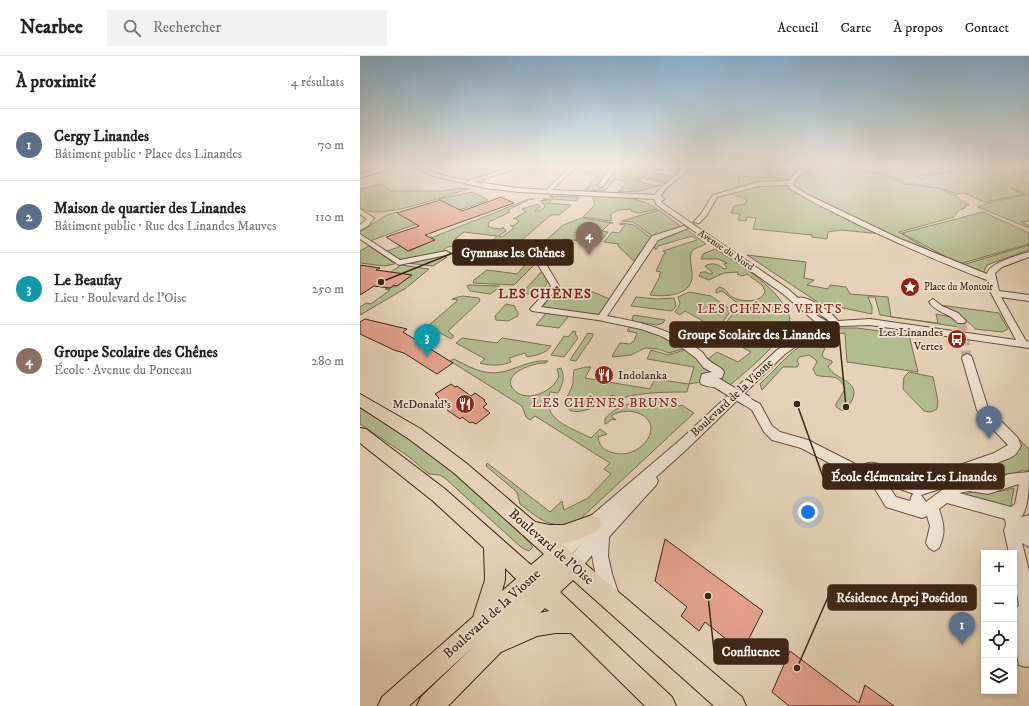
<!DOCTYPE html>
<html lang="fr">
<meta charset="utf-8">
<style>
body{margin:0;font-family:"IM FELL DW Pica",serif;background:#f2f2f2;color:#202124}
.controls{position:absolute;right:12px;bottom:12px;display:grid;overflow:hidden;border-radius:0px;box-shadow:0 2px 6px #0003}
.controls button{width:36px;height:36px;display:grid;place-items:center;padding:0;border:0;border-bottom:1px solid #e0e0e0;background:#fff;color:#202124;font:20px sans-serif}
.you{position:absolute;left:448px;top:456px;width:14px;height:14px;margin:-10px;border:3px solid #fff;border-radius:50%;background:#1a73e8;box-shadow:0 0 0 6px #1a73e833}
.badge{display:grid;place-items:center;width:26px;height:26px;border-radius:50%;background:#7c3aed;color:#fff;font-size:13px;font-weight:700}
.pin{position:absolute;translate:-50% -33px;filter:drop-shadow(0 1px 2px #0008)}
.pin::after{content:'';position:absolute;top:21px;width:14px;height:12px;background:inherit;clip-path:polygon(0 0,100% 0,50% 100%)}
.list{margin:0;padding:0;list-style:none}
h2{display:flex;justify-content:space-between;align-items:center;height:52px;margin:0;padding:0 16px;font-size:17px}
h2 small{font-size:13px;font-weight:400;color:#757577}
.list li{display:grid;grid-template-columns:26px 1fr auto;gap:12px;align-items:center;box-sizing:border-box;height:72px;padding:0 16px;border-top:1px solid #e0e0e0}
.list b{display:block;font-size:15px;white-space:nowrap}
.list p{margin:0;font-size:13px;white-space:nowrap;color:#757577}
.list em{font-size:13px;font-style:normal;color:#757577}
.icon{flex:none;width:22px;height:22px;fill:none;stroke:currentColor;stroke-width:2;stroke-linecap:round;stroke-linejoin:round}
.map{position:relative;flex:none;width:669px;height:650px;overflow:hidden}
header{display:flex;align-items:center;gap:24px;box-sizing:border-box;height:56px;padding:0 20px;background:#fff;border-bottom:1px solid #e0e0e0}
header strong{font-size:19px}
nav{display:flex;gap:22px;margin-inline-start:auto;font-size:14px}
.search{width:280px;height:36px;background:#f2f2f2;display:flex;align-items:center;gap:10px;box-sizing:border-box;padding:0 14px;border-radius:0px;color:#757577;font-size:15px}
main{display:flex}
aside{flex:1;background:#fff}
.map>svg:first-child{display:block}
.green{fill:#b3bc8f;stroke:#787052}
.building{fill:#e3a18c;stroke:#3d2514}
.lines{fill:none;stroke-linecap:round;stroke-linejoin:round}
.minor-tunnel-far2{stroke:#c3af96;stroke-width:6;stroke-dasharray:6 3;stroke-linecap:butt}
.minor-tunnel-far1{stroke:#c3af96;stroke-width:8;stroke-dasharray:8 4;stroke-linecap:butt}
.minor-tunnel{stroke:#c3af96;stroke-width:10;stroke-dasharray:10 5;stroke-linecap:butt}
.minor-casing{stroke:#67503c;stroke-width:2}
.major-casing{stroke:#3d2514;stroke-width:2}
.minor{fill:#eee2d0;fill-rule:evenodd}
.major{fill:#e5d2b6;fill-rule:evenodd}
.minor-bridge-casing{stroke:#67503c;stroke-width:12;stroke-linecap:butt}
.minor-bridge{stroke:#eee2d0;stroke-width:10}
.labels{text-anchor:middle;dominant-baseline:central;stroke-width:3.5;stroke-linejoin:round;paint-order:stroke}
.far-street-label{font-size:10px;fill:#3d2514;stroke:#eee2d0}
.far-poi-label{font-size:10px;fill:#3d2514;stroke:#eee2d0;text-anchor:start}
.poi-label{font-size:12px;fill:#3d2514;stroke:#eee2d0;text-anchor:end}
.street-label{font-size:12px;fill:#3d2514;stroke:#eee2d0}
.far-district-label{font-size:13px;font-weight:bold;letter-spacing:1px;fill:#7a1f14;stroke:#eee2d0}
.neighbourhood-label{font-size:13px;letter-spacing:1px;fill:#7a1f14;stroke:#eee2d0}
.near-street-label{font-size:14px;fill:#3d2514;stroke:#eee2d0}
.leader{fill:none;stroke:#3d2514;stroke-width:1.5}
.callout-dot{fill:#3d2514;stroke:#eee2d0;stroke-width:1.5}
.callout{fill:#3d2514;stroke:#3d2514;stroke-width:1.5}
.callout-label{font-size:13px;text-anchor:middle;font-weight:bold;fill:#fff}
</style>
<header>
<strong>Nearbee</strong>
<div class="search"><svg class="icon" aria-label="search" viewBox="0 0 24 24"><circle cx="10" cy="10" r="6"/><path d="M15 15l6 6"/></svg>Rechercher</div>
<nav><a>Accueil</a><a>Carte</a><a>À propos</a><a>Contact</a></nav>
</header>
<main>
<aside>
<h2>À proximité<small>4 résultats</small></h2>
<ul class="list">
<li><span class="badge" style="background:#5c6f8a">1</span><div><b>Cergy Linandes</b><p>Bâtiment public · Place des Linandes</p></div><em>70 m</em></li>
<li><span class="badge" style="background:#5c6f8a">2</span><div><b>Maison de quartier des Linandes</b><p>Bâtiment public · Rue des Linandes Mauves</p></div><em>110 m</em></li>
<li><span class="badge" style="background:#0f9aa8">3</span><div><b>Le Beaufay</b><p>Lieu · Boulevard de l'Oise</p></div><em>250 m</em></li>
<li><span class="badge" style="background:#8d6e63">4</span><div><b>Groupe Scolaire des Chênes</b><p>École · Avenue du Ponceau</p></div><em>280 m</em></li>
</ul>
</aside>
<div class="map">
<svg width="669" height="650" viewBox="0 0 669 650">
<rect width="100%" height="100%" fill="#e5d2b6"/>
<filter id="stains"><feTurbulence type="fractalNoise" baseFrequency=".005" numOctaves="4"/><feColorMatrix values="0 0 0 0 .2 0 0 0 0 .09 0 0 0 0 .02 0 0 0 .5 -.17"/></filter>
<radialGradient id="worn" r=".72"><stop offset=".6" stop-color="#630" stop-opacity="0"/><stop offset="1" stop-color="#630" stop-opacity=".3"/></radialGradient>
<path class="green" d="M208,109H319L318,113L320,114L316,118H314L316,115L294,114L290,116L314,121L305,127L283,121L276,125L296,130L301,129L280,135L258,136L267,126L255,123L245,135L225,134L238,120L215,114L217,111Z
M406,109H454L431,120L430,123L415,122L404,115Z
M466,109H576L590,115L556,120L562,123L565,122V120L593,116L579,109H639L661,115L669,124V139L651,132L664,138L625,146L604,137L597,138L580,132L547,127L526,118Z
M461,110L479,111L525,119L545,128L581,133L596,140L602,145L609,149L605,150V152L599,154L594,161L539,176L581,201L578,202L433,131L432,127C438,118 450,112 461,110Z
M410,119L414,122L429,124L428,126H416L375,134V131L378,130L379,123L377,120L408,122Z
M23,128L31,135H84L98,132L109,133C85,139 20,166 0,152V133Z
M427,128L430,132L522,178L481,174L468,176L467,183L452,181V179L393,173L396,162L387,161L386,165L378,164L380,158L371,157L374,150L385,148L387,143C382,141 376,141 370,137L400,129Z
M113,136L128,144L76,162L93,151L78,143Z
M664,139H669V165L661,166L669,170V172L618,151L628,147Z
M189,140L219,141L216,145L193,143L188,147L211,149L199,159H191L156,189L131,186L137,180L104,176L95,183L108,184L102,189L87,191L81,197L45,204L34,202L25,196L41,190L49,195L74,184L71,182L169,143H175L174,144L170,143L148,154L150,156L129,166L128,170L132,172L142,173L143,171L146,175L138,180L142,181L154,172L150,169L153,170L159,166L156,162L153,163L166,156L162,153L178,148L180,151L175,155H179L185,151L184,148L180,145L187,144L183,143H191L193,141Z
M234,140C255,141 279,140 297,153L279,157L271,155V153L258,154L251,158V165L223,161L235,149L233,143Z
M299,154L319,169L320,172L292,180L273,166L262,165Z
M37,156L56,168L10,185L0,178V176L27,159Z
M623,156L669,177V188L599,208L542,177Z
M222,162L253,167H250L242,175L248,176L239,187L204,183C199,184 195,192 190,193C185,194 183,193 178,198L180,200L183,201H176L173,196L203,169Z
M261,167L274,169L292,183L278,205H274L258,190L259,188L244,186L252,176L259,177L265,169L259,168Z
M326,173L346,188L334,193L331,197C329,205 333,213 332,222C330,240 304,241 290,239L300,220L299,219L301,216L296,215L304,198L306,197L303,195L337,184L332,180L298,190L296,194L294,190L299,182Z
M669,189V194L627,209L623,218L599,210Z
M9,190L34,207V208L25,210L0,207V195Z
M355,193C381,209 420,232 430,262C430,280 383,318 369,330L359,325L364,317L362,313L352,310L348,305V303L357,296L378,306L391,296L360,279L363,276L360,275L375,255L382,256L391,252L388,250L384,252L362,235L356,237V234L359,231C368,233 366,238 374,242C383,246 402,247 405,235L402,229L387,218L383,220L377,218L378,216L364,217L349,224L339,220L341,216H346L350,218L353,217L345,210C352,206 358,208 364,213L367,212L364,208L367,207L358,203H341L343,198Z
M82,199L87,201L73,210L47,207Z
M387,199L446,206L444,222L454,224L447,229L468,233L470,229L486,231L490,238L528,241L531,261L578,267L576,258L596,262L599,271L520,259L515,241H508L512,251V258L459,247Z
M143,202L176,207L154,229L113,227L114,224L127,214L157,218L165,209L139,206Z
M41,209L69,213L46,232L0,259V251L6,247L11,248L30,234L25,233L37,230L31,216Z
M183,214C190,228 188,228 177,239L162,237Z
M109,229L139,230L140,231L130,238L110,235L107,230Z
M200,233L233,236L252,244L240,260L181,252L195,236Z
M329,236L351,240L371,254L359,272L357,273L325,255L320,259L315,256L320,248L318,241Z
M102,240L119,242L120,245L88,275L94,280L91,283L68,270L98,244L92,243Z
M276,241L296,243L314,242L316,250L312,255L271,250Z
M146,248L155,250V252L158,256V260L148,265L136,264L135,260Z
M580,249L639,257L648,273L642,276L615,273C613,267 587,254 580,249Z
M187,256L209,260L199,272L176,269Z
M274,259L305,264L303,267L297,269L273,265L272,262Z
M270,270L301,279L326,292L309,297L298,293L285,292L271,299L253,301L252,300L260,287L270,288L274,285L277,277L267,275Z
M478,272H497L549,279L558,316L487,306L485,277L477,278L451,289L465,292L462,299L464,302L472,305V307L468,310C472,322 494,323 494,337C494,343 488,350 486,355L481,354L476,351V348L485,333C479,316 468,323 456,319L453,313L457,306L456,304L449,299L439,301L437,305L439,308L437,311H423L402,334L400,328C427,302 440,282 478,272Z
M213,275L216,276L215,278L218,282L204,301L191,299L204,280L208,281Z
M228,277L233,278V280L216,305L210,304Z
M102,282L137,287L142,282L191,290C186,298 176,299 167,301L165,297L149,302L151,306C141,310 130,310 120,307L125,303L96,287Z
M328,293L349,314V317L340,326L329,328L327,336C302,336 280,336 256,344L254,339L233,346L235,351C227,354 205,362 206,345C207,339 212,333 213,327C213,323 213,319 214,314L226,311H231L225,322L290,333L295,323L329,328L334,311L287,303L291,294L308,299Z
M94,303C117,315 130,322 155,312C166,308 176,304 188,305L186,307C173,306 138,319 155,335C168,347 194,335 199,320L197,313L201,312C205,321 203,328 198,337L190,336C180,364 212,372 231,382L240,373L247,378L238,381C239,389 243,394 251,396C278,407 309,369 278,357C269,354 258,355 251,360L256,364L252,363L246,368H245V363C257,347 285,342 304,346C309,347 313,350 319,350L322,349L334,357L218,465C191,475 180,463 160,448L157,436L126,410L127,407L190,456L202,445L204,454L228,442L251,418L244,413L250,407L175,360L170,364L166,361L162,350L90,305Z
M549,316L573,321L578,345L577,353L571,356L564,355L543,333L544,321Z
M0,350C60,388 127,438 173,491L169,495L162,492L86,423L80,419L69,418L48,400L0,368Z
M659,383L669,393V415L663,414L647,420L639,410L638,407L658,396L659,391L657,384Z
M652,432H654L650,454L601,440C617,431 636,440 652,432Z"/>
<path class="building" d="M141,141L154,147L65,179L75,184L48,195L26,181L59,170L37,157L80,144L102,155Z
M0,209L20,212L16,214L52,219L37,230L34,229L30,232L14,230L0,239Z
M5,263L47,273L43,276L93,307L77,318L44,297L34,294L0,278V266Z
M91,328L95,331L97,330L111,340L115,337L125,344L124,345L127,348L123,351L130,357L116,368L112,366L110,367L102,361L100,363L87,354L89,352L77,344L79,342L75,338Z
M305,483L403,555L382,596L345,566L339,575L321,560L327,551L295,525Z
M430,595L499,647L505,629L534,650H429L412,636Z"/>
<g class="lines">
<path class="minor-tunnel-far2" d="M331,169L337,166"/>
<path class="minor-tunnel-far1" d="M324,172L333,168"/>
<path class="minor-tunnel" d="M601,265L607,302"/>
<defs>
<path id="minor" d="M16,109H23L12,115L7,114Z
M51,109H58L77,118L108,125L158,109H166L115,126L159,132L186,134L208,113L201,109H209L215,112L192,134L295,139C302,127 318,122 324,109H330C323,123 306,128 301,140L305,143L301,145L302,147L428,233L438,242C446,238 473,257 478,265L510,263L656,284L631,237L627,224C583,208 540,188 497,168C474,156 451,146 429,132L428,129L399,130L357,141L347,159L339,167L334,166L341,158L353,139L399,126L429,125C434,115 448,109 458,109C450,115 433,118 434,130L446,138L538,182L627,218C629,207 658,199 669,196V201L642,211L635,217L639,235L669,239V245L641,241L666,285L669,286V292L510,269L481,270L456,276L425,298L327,393L296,421L298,425L296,429L249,481L248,500L252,518L259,539L257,545L251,547L245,545C239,530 234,515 232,499L218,516L212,518L206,516L204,510L206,504L223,487L205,504L199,506L193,504L191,498L193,492L319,385L417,294L450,272L459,269L422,237L297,149L294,143L159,136L125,132L73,120ZM448,251L467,263L470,267L459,261Z
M242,109H271L255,113L243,130L241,131L238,129L250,113Z
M646,109H655L669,112V116Z
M0,153L14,162L8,170L0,174V169L7,163L0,158Z
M324,170L327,172L326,173L298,184L247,260C281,266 314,274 342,296C345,299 346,303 350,305C355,310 361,310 364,316L362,322L357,323L361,324L363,327L361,330C354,332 348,331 341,328L340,325L342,318L352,316L344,312L336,302L320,290L301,280L281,273L238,264L172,255L170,253L172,251L191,230L177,207L100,197L96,195L100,193L183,203L199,230L181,251L239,259L292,180Z
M0,178L40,204L86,195L90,197L86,199L39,209L0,183Z
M573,243L582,250L598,257L606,265L604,267H598C590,257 576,257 569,246Z
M607,298L611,300L612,302L628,352L658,382L661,390L656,398L650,402L607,418L608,423L628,426L649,418L669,416C669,430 669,452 661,461L669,459V491L662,487L669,515V610L666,611L659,609L654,584V554L659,549L654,520V497H649L644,474L646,469L645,463L587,447L579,453C584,468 586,477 579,492L574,495L569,492L566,487L570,470L567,460L562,462L526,451L515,433L507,427L441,392L412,384L404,376L392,354L383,348L381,345L383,342L387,341L400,348L412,370L420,376L448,384L501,411C517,396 542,426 558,427C570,427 584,419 595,416L597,410L634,397L648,389L625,365L617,354L602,302L603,300ZM519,420L540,433L554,438L552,439L550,445L536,441L525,425ZM659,428L655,448L651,451L599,437L609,435L628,438ZM586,431L566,446L561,439Z"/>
<path id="major" d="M32,109H43L0,122V118Z
M0,338L61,373L106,407L175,466L190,469H204L232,459L239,462L241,468L239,474L218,484L202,488L382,641L386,650H354L213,524L200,536L312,641L316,650H285L211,577H196L177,580L141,596L88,650H57L61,641L114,590L49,650H18L22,641L113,561L125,524L124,492L73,445L0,387V372L6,373L85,433L171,509L184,498L94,417L49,383L0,351ZM145,512L156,523L142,535L145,524ZM185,552L189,555L180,557Z"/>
</defs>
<use href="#minor" class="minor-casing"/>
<use href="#major" class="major-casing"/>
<use href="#minor" class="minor"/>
<use href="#major" class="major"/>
<defs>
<path id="minor-bridge" d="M357,327L387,345"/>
</defs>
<use href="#minor-bridge" class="minor-bridge-casing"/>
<use href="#minor-bridge" class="minor-bridge"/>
</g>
<linearGradient id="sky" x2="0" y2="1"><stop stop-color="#88b4d5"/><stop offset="0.55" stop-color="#f3ebde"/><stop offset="1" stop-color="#f3ebde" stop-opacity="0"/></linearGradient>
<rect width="669" height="200" fill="url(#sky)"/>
<defs>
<symbol id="sight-disc" viewBox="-11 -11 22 22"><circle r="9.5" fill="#8f2418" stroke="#eee2d0"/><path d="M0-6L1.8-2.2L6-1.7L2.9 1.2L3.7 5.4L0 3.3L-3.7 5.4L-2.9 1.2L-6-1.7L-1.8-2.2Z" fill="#fff"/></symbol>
<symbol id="bus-disc" viewBox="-11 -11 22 22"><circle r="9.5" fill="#8f2418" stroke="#eee2d0"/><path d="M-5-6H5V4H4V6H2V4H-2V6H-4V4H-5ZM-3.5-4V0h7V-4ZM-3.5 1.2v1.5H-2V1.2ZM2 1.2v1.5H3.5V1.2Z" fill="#fff"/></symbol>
<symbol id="restaurant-disc" viewBox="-11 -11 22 22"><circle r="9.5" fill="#8f2418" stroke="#eee2d0"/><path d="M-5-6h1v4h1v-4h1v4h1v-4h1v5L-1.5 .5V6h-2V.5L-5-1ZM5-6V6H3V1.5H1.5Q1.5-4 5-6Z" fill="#fff"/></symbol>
</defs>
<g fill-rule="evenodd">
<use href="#sight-disc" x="539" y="220" width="22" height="22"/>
<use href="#bus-disc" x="586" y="272" width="22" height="22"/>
<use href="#restaurant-disc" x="233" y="308" width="22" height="22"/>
<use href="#restaurant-disc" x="94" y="337" width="22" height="22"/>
</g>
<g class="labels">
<g class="far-street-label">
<text transform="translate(366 194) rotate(34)">Avenue du Nord</text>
</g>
<g class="far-poi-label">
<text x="564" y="231">Place du Montoir</text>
</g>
<g class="poi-label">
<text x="583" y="276">Les Linandes<tspan x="583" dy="14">Vertes</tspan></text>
<text x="258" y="319" text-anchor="start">Indolanka</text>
<text x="91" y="348">McDonald's</text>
</g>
<g class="street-label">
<text transform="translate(372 342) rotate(-43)">Boulevard de la Viosne</text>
</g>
<g class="far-district-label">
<text x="185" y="238">LES CHÊNES</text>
</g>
<g class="neighbourhood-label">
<text x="410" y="253">LES CHÊNES VERTS</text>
<text x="245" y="347">LES CHÊNES BRUNS</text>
</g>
<g class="near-street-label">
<text transform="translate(191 491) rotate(41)">Boulevard de l'Oise</text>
<text transform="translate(132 558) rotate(-42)">Boulevard de la Viosne</text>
</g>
</g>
<path class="leader" d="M21 226L93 197M486 351L479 278M437 348L463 421M437 612L468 541M348 540L354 595"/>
<g class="callout-dot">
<circle cx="21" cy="226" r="4"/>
<circle cx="486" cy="351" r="4"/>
<circle cx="437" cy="348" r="4"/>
<circle cx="437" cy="612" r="4"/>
<circle cx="348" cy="540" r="4"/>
</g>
<g class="callout">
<rect x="93" y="184" width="120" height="25" rx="4"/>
<rect x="310" y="266" width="169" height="25" rx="4"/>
<rect x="463" y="408" width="181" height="25" rx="4"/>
<rect x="468" y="529" width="148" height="25" rx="4"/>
<rect x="354" y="583" width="74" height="25" rx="4"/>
</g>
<g class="callout-label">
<text x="153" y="201">Gymnase les Chênes</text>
<text x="394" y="283">Groupe Scolaire des Linandes</text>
<text x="554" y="425">École élémentaire Les Linandes</text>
<text x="542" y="546">Résidence Arpej Poséidon</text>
<text x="391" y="600">Confluence</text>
</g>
<rect width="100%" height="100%" filter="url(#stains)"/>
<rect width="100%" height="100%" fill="url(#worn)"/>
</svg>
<div class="controls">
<button>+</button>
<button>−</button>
<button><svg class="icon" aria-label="locate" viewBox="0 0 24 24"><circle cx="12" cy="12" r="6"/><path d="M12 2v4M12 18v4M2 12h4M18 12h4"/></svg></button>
<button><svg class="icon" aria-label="layers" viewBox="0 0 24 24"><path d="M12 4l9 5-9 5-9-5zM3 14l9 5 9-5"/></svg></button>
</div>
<div class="you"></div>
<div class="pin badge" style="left:602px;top:589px;background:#5c6f8a">1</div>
<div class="pin badge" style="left:629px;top:383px;background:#5c6f8a">2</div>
<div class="pin badge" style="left:67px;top:301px;background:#0f9aa8">3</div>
<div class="pin badge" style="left:229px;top:199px;background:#8d6e63">4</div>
</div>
</main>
